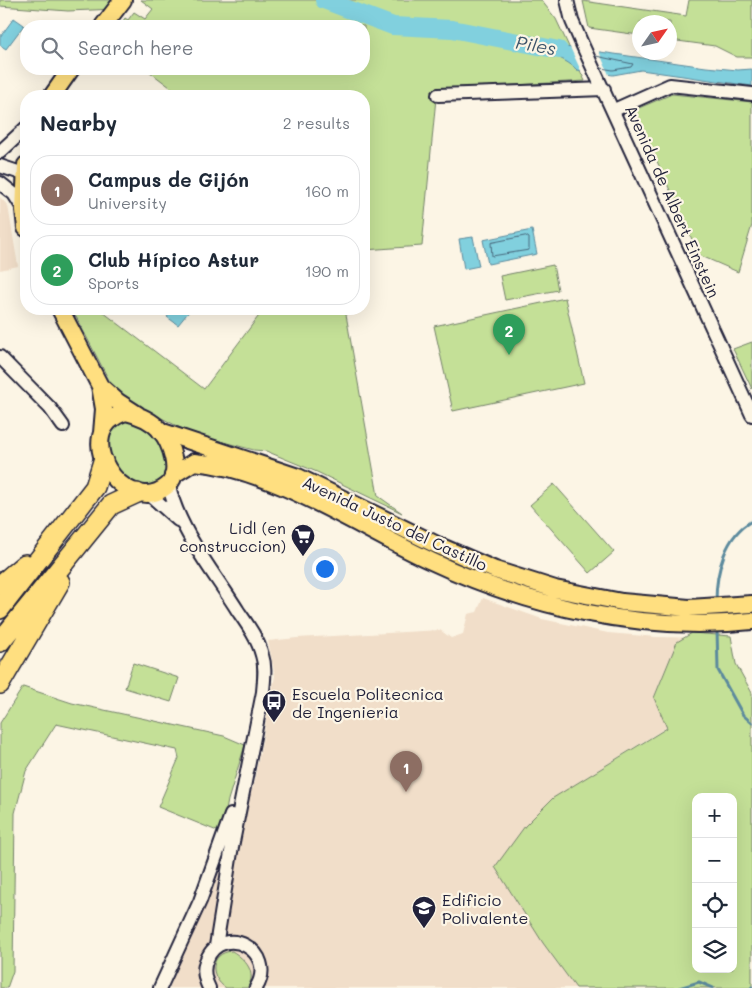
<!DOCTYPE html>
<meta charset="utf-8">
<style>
body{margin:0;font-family:Mali,sans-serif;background:#f6f6f7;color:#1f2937}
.controls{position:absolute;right:15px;bottom:15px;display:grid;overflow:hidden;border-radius:10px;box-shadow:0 5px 20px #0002}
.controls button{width:45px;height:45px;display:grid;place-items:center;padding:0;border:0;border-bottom:1px solid #e0e1e3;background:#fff;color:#1f2937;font:25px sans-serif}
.compass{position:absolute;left:632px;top:15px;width:45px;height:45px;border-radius:50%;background:#fff;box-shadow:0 5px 20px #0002;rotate:56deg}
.you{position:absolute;left:324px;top:568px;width:18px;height:18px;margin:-12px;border:4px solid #fff;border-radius:50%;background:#1a73e8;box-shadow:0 0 0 8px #1a73e833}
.badge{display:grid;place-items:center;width:32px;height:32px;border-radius:50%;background:#ea580c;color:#fff;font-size:16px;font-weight:700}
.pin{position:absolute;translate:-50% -41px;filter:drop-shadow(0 1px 2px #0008)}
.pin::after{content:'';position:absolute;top:26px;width:18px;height:15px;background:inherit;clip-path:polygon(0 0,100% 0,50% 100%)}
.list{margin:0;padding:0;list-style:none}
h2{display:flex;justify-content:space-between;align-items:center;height:65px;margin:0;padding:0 20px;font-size:21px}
h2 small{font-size:16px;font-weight:400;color:#747a83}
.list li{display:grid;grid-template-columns:32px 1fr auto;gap:15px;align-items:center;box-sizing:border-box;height:70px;margin:0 10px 10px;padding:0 10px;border:1px solid #e0e1e3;border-radius:20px}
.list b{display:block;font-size:19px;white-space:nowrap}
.list p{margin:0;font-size:16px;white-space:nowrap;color:#747a83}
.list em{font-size:16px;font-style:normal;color:#747a83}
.icon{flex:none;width:28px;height:28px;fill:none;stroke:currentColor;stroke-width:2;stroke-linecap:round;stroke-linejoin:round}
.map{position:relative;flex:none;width:752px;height:988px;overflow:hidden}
.search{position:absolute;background:#fff;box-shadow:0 5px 20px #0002;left:20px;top:20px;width:350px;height:55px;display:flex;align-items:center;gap:12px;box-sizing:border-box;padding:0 18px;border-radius:20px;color:#747a83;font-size:19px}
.panel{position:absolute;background:#fff;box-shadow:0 5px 20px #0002;left:20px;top:90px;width:350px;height:225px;border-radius:20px}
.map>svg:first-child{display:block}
.built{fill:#f1dec9}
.green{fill:#c4e097;stroke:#738169;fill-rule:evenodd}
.water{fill:#81d0de;stroke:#5b8a9d}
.pier{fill:#fcf5e5}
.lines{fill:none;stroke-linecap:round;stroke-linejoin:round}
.shore{stroke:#48687c;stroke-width:1}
.stream{stroke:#5b8a9d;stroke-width:3}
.river{stroke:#81d0de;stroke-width:18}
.minor-casing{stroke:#22223b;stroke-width:16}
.major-casing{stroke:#22223b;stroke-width:20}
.highway-casing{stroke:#22223b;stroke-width:22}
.minor{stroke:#fcf5e5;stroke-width:12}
.major{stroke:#ffdf80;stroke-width:16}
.highway{stroke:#ffdf80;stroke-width:19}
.labels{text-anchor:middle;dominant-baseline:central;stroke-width:4.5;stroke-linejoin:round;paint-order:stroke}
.street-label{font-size:16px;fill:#22223b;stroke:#fcf5e5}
.poi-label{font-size:16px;fill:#22223b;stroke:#fcf5e5;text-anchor:start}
.water-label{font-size:18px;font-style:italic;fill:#3e566c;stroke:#fcf5e5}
</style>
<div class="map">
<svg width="752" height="988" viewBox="0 0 752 988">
<rect width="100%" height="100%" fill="#fcf5e5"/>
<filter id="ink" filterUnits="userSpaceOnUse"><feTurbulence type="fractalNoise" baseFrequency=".02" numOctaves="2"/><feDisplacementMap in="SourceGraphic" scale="10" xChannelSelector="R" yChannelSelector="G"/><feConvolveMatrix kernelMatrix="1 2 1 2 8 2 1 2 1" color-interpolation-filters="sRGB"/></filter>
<g filter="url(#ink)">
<path class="built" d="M0,197L8,206L18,266L0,270Z
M483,598L542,619L608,633L657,637L708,638L672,654L654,697L667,727L553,798L495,867L543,943L576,988H169L253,787L275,676L268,641L297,638L440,630L451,638L463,634L468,614L477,612Z"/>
<path class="green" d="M0,0H123L116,9L68,11L0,6Z
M141,0H541L556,19L585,81L446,89L436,98L422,246L364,250V96H182L146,69H364V26H120L125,18L128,20L134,12L145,19L153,9Z
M689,0H752V57H737L715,46L670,40V22H640L639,35L589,28L583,1L686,16Z
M672,94L752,102V225L738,272L699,255L634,110Z
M553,265L558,290L505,300L500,276Z
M565,298L584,383L453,411L434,326Z
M72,309H99L204,389L264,309H345L378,496L402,513L317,472L266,451L254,450L192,434L120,396L112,386Z
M752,342V389L733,349Z
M139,415L172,453L161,490L117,481L102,433L110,421Z
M554,484L614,552L590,573L530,505Z
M692,633L731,636L736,664L752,693V988H576L543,943L495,867L525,826L553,798L667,728L654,698L677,642ZM696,797H733V969H696Z
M133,663L179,678L171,702L125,688Z
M23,687L72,703L224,736L245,745L228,800L222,833L158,807L179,758L177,750L56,724L26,771L15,813L13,971L7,988H0V723Z
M232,951C245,959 258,973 247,988H226C209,977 209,953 232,951Z"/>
<path class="water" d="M14,18L24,25L6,49L0,45V37Z
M535,46H558L706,67L738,70L752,69V86L641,70L613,75L577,70C567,59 548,54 535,46Z
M532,230L537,254L488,264L483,240Z
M473,237L479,266L464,269L459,239Z
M173,309H191L178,325L167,317Z"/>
<path class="pier" d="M569,45L598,49L610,77L582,73Z"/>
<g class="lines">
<path class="shore" d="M596,56L633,64L631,67L613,70L601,68
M526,236L529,238V250L492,256L491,243Z"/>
<path class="stream" d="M716,601C716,572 725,535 752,521
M717,629L718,670L743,715L752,723
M679,988L699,982L713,988
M751,988L752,987"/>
<path class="river" d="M324,0L393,26L452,29L559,50"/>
<defs>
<path id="minor" d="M567,0L572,21L582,44L752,415
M438,95L604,89
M614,110L670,85L752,94
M0,152L26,128
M0,166L24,174
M0,183L14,194L24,210
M0,357L50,408L63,426
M169,485C177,528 215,574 238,611C247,624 258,639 262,655C266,667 264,679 263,692L231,852L216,946
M150,495L178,520
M160,988L200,901L231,815
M209,988C204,978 202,969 207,959C223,922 279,951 256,988"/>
<path id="major" d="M103,26L123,0
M52,96L71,69
M26,165L24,210L26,228
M60,309L100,386L104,409L102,433
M100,386L118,402L138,415
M126,412C139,415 151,420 160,430C171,443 182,474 167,486C124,521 66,430 126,412Z
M160,431L298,477L437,545L495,570L555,589L622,602L689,608L752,604
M173,475L194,462C275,469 359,528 431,561C529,607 643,633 752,621"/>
<path id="highway" d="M0,585L25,564
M0,609L95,487L103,461
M0,642L111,505L137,493
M0,684L60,582"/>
</defs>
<use href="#minor" class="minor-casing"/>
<use href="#major" class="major-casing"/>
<use href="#highway" class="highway-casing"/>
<use href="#minor" class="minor"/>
<use href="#major" class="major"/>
<use href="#highway" class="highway"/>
</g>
</g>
<defs>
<symbol id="supermarket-pin" viewBox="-11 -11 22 30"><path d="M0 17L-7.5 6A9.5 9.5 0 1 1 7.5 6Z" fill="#22223b" stroke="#fcf5e5"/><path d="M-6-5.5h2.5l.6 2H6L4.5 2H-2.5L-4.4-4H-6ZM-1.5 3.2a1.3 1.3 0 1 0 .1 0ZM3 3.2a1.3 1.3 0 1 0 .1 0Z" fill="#fff"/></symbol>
<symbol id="bus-pin" viewBox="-11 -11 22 30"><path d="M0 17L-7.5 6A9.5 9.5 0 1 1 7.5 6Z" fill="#22223b" stroke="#fcf5e5"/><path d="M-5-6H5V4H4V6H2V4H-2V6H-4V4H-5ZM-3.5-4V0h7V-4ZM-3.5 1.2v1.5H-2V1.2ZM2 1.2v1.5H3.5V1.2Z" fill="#fff"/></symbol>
<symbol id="university-pin" viewBox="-11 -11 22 30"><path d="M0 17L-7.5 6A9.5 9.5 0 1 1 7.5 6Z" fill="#22223b" stroke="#fcf5e5"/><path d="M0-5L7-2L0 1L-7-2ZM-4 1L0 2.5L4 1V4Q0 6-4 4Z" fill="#fff"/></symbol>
</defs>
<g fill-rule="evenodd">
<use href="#supermarket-pin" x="289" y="522" width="28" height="38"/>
<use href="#bus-pin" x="260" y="688" width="28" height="38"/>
<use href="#university-pin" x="410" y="894" width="28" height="38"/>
</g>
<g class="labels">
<g class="street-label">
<text transform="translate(673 201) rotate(66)">Avenida de Albert Einstein</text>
<text transform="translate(395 523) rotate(25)">Avenida Justo del Castillo</text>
</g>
<g class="poi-label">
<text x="286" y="527" text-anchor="end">Lidl (en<tspan x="286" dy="18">construccion)</tspan></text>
<text x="292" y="693">Escuela Politecnica<tspan x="292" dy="18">de Ingenieria</tspan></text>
<text x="442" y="899">Edificio<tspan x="442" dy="18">Polivalente</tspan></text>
</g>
<g class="water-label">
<text transform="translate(536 45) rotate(10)">Piles</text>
</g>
</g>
</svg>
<div class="controls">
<button>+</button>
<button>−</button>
<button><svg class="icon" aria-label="locate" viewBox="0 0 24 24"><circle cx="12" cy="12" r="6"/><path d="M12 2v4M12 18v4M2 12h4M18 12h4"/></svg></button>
<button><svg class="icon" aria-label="layers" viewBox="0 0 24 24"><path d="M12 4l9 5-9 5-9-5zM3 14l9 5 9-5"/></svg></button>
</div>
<svg class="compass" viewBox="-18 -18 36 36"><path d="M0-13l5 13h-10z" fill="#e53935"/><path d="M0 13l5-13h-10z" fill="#747a83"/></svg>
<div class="you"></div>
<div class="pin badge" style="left:406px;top:792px;background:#8d6e63">1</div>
<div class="pin badge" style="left:509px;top:355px;background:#2e9e5b">2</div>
<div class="search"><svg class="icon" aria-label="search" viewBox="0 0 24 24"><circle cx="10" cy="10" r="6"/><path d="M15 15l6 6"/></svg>Search here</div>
<section class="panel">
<h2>Nearby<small>2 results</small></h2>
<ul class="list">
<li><span class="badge" style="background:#8d6e63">1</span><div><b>Campus de Gijón</b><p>University</p></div><em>160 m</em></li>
<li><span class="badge" style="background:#2e9e5b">2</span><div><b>Club Hípico Astur</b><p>Sports</p></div><em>190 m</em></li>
</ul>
</section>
</div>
